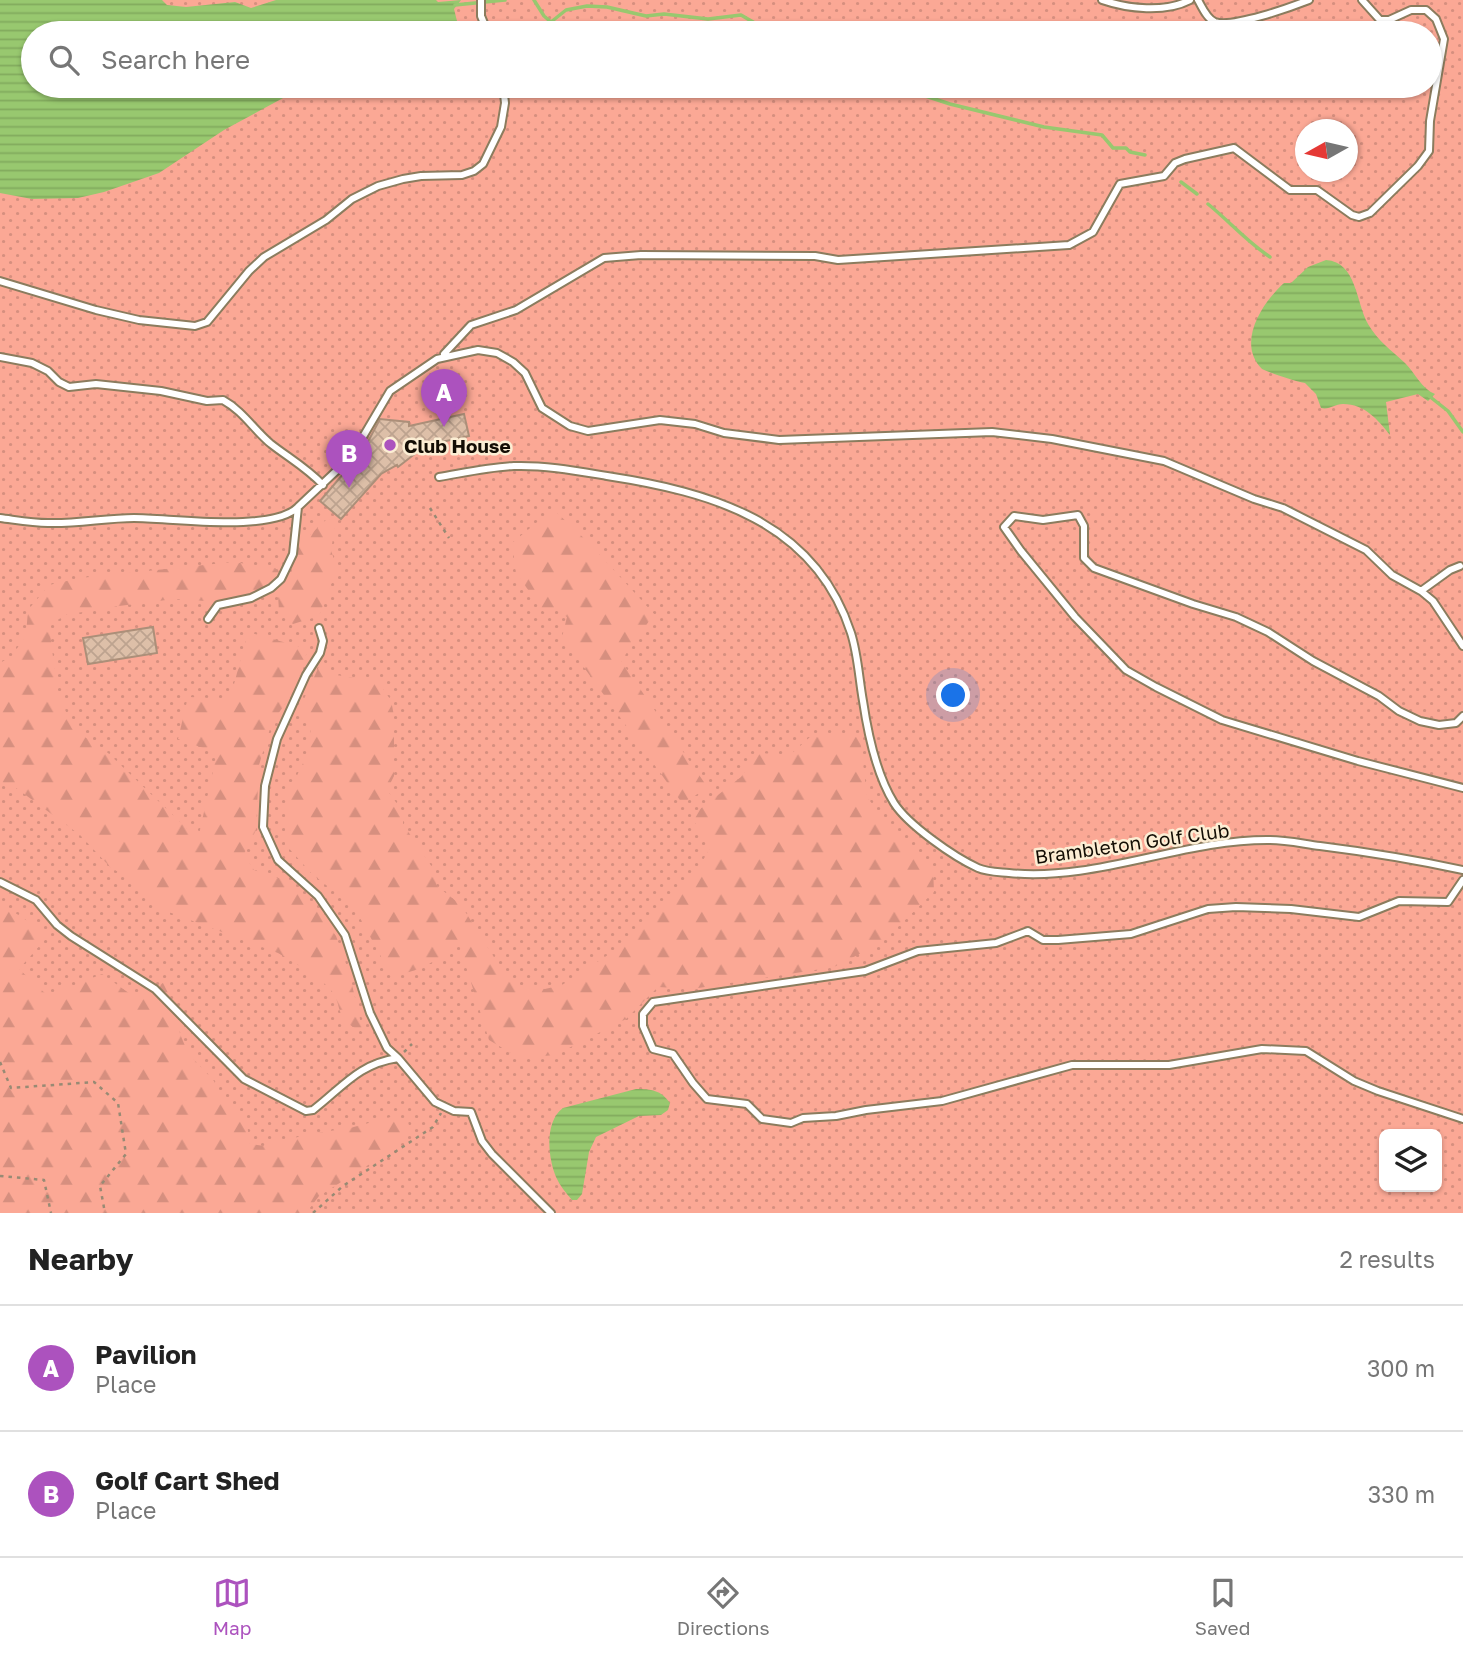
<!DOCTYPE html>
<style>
body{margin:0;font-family:"Golos Text",sans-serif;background:#f2f2f2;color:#222}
.controls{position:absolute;right:21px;bottom:21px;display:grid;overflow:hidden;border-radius:10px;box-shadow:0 2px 5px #0004}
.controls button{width:63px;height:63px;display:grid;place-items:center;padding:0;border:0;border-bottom:2px solid #e0e0e0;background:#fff;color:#222;font:35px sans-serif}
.compass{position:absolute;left:1295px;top:119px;width:63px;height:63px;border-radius:50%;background:#fff;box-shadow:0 2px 5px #0004;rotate:262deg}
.you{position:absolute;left:954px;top:696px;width:24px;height:24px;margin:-18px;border:5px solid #fff;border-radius:50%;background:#1a73e8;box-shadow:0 0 0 10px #1a73e833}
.badge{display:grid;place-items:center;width:46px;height:46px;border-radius:50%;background:#ac52be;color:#fff;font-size:23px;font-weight:700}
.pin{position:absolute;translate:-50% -58px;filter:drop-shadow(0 2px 4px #0008)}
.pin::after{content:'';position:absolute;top:37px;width:24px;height:21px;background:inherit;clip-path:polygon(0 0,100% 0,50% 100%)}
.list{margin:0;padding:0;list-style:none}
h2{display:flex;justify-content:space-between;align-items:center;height:91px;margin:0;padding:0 28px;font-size:30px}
h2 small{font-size:23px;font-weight:400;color:#767676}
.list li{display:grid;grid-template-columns:46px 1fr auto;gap:21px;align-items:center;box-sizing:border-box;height:126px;padding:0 28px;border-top:2px solid #e0e0e0}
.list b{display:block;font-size:26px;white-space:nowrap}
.list p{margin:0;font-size:23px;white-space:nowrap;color:#767676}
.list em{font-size:23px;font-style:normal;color:#767676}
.icon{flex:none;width:38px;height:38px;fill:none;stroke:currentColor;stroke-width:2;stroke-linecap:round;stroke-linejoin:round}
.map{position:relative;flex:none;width:1463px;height:1213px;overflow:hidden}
.search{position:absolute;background:#fff;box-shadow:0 2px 5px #0004;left:21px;right:21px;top:21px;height:77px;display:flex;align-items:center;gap:18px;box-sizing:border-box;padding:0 24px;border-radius:38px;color:#767676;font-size:26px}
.sheet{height:343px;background:#fff}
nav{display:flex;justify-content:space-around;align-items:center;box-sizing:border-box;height:98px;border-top:2px solid #e0e0e0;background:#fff;font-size:19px;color:#767676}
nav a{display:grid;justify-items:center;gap:4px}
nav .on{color:#ac52be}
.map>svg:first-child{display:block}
.grass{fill:url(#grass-dots);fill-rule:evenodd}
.forest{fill:url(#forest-firs)}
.water{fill:url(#water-rules)}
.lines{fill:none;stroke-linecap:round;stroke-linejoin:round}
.stream{stroke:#98c86f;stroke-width:3.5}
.building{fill:url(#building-cross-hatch);stroke:#ac8f79;stroke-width:2}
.lane-casing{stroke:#8b7c5e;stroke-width:10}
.path{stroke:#988a74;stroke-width:2.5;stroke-dasharray:3.5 5;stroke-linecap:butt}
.lane{stroke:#fff;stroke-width:6}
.poi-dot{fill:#ac52be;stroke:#fceed4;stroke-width:2.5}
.labels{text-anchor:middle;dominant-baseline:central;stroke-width:5;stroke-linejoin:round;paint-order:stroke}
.poi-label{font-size:19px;font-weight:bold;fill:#130d04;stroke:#fceed4;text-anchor:start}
.street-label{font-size:19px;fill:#130d04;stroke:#fceed4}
</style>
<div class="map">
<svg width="1463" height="1213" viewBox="0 0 1463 1213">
<defs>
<pattern id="grass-dots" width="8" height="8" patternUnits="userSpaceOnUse" patternTransform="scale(1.75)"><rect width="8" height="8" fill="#fba895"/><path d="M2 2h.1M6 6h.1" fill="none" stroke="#d68f7f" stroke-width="1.8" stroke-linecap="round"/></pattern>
<pattern id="forest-firs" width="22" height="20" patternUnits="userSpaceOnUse" patternTransform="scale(1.75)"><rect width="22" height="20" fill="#fba895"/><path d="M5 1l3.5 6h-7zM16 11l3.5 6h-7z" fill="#d68f7f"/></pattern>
<pattern id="water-rules" width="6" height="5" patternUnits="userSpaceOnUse" patternTransform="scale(1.75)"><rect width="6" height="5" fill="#98c86f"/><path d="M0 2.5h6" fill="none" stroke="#82ab5e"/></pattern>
<pattern id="building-cross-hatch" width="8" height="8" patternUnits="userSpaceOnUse" patternTransform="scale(1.75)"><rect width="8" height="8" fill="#ddbfa8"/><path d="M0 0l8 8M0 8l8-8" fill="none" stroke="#bda38f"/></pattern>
</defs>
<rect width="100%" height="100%" fill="#f2e0c0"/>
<path class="grass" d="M0,0H1463V1213H254L0,1023ZM33,33H1430V86H33ZM1306,130H1348V172H1306ZM1384,1134H1437V1187H1384Z"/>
<path class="forest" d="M553,509L589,543L654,614L621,661L708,788L682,803L562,637L567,617L556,610L544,612L516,573L512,543Z
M328,518L335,527L331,550L337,569L319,616L293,624L279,612L278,594L238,603L174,599L119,606L65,615L49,626L57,688L72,728L108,753L198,839L217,753L178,739L188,697L230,699L248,632L308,649L294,692L272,722L259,765L256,830L244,854L254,870L282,879L313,905L336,936L349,972L363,1032C331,1018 345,1006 330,989C318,976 293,962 278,953L158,908L139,883L111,868L80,835L12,785L0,782V663L12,656L26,635L28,610L49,585L80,578L233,562L275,568L289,581L299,545Z
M322,660L336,675L383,682V690L391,700L394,716V776L387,790L403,812V824L432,867L437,886L461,905L509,981L525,987L545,989L562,985L617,949L670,900L695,874L710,848L691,816L741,777L758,753L790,755L810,737H860L867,797L897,837L933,867L934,892L881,943L834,967L692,989L658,987L626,1019L555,1055L519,1058L489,1040L459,944C439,959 417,974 391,975L354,907L312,874L285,844L286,798L308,753L311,726L298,712Z
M0,903L49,935L19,969L48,996L102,974L133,996L163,983L177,1011L180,1034L188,1053L214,1081L223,1102L246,1118L250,1144L264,1146L309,1134L350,1128L391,1117L408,1121L410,1131L400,1145L319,1196L306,1213H0Z"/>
<path class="water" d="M0,0H162L167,5L186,7L235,2L251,8L276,0H436L438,2L461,0L454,9L458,25L448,33H33V86H299L296,91L224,130L159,173L104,192L78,198L32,199L0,193Z
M1326,260C1357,262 1356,303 1368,324C1378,341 1391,350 1405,363C1415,373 1422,389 1435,394L1428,401L1418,394L1386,402L1390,435C1378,420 1365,404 1343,404C1334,404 1330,410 1321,408L1316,394L1305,383C1293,381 1273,374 1262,369C1236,343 1262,303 1284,283H1291L1308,267Z
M636,1089C651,1089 661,1090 670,1103L668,1110L661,1115L639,1116L596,1137L589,1152L582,1194L577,1200H572C566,1193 560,1186 556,1177C548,1158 544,1122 563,1108Z"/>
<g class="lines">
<path class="stream" d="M534,0L544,16L551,22L566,10L587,6L607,7L646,16L664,14L708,19L741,15L772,33
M455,5L505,0
M895,86L950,104L1044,127L1102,135L1113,148H1126L1130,152L1145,155
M1181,182L1197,194
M1208,204C1229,221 1247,242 1270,257
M1429,396L1448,411L1463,432"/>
</g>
<path class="building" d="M464,414L469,436L414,448L416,453L398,467L397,465L381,474L341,519L320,501L363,451L380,419L409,422V426Z
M153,627L157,653L88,664L83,638Z"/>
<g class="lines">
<defs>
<path id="lane" d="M481,0V16L488,33
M1102,0C1128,9 1165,13 1190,0
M1198,0C1202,7 1207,19 1215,22C1233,28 1291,7 1309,0
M0,281L96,310L139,320L195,326L207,322L249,271L264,257L326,220L352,199L378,186L403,179L421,176L462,175L474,171L483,164L501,127L505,103L503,86
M444,354L471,325L516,310L604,258L641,255L815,256L838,260L1069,245L1093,232L1120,184L1164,176L1175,163L1185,159L1234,148L1290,190H1317L1352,215L1359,217L1370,213L1418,166L1429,151L1430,121L1444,39L1436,19L1426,10H1411L1389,20H1380L1362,0
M0,357L32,363L48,371L59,382L69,387L96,384L161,391L207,401L223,400C243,411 254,430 271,444C289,458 307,468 323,485
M439,477C463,473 489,467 514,466C545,465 577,471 607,476C711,492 815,521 851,633C858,655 859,679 863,701C868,735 876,774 894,803C908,825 954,857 978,868C987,872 999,872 1009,873C1096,882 1183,839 1270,840C1287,840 1304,844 1320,846C1368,852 1416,860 1463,870
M0,518C16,520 32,523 48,523C77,524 106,518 134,518C172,518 272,533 298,507
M1460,566L1450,570L1421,591L1433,601L1463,646
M208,619L218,605L251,598L271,588L281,579L293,554L298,507L351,457L390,391L437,359L478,350L497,353L513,362L525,373L542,408L570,426L588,431L660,420L695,424L724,433L779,440L992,432L1052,439L1164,461L1254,499L1283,508L1366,550L1392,575L1421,591
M319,628L323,641L320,653L306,675L277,739L265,786L263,827L278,860L318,896L345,935L370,1013L387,1048L398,1058
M1463,716L1456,723L1439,725L1420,721L1399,711L1379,696L1313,661L1268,632L1236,617L1193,604L1094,568L1084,558V526L1078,515L1043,520L1014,516L1004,527L1021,551L1075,617L1126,670L1156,687L1222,720L1358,761L1463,788
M1463,880L1448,902L1399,901L1359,917L1291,909L1236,907L1208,909L1131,934L1058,940H1043L1028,931L996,943L918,951L865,971L653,1002L643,1014V1026L653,1049L673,1054L693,1083L707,1099L747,1104L762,1119L791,1123L803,1118L836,1116L866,1110L942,1101L1072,1065H1169L1262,1049L1306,1051L1354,1081L1378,1091L1463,1119
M0,882L36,900L57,925L71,936L155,989L244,1079L306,1111L313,1110C343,1087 358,1064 398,1058L435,1102L454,1111L471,1112L482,1141L492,1154L551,1213"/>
</defs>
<use href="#lane" class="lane-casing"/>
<path class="path" d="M430,508L449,538
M404,1052L412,1044
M0,1062L11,1088L94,1082L118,1103L126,1154L100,1186L105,1213
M0,1176L44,1180L51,1213
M313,1213L343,1186L433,1127L441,1113"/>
<use href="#lane" class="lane"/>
</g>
<circle class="poi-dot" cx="390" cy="445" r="7"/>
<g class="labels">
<g class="poi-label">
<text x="404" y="445">Club House</text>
</g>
<g class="street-label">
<text transform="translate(1132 843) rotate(-8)">Brambleton Golf Club</text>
</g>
</g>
</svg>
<div class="controls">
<button><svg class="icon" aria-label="layers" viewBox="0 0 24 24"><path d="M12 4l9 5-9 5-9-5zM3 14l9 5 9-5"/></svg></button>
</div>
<svg class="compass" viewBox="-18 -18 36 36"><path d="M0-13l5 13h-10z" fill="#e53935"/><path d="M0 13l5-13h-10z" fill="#767676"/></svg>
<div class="you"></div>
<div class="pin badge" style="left:444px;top:427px">A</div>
<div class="pin badge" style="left:349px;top:488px">B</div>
<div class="search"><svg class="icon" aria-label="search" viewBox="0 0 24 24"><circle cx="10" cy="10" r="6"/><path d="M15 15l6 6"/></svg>Search here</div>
</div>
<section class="sheet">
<h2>Nearby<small>2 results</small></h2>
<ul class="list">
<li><span class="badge">A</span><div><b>Pavilion</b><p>Place</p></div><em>300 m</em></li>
<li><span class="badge">B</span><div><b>Golf Cart Shed</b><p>Place</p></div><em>330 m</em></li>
</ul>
</section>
<nav>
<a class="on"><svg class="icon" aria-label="map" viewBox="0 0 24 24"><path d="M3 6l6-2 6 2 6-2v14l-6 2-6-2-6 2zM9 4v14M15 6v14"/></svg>Map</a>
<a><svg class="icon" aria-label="directions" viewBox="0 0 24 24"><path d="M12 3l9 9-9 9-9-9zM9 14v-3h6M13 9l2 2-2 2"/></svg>Directions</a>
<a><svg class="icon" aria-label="saved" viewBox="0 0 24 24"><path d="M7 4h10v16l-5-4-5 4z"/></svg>Saved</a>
</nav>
